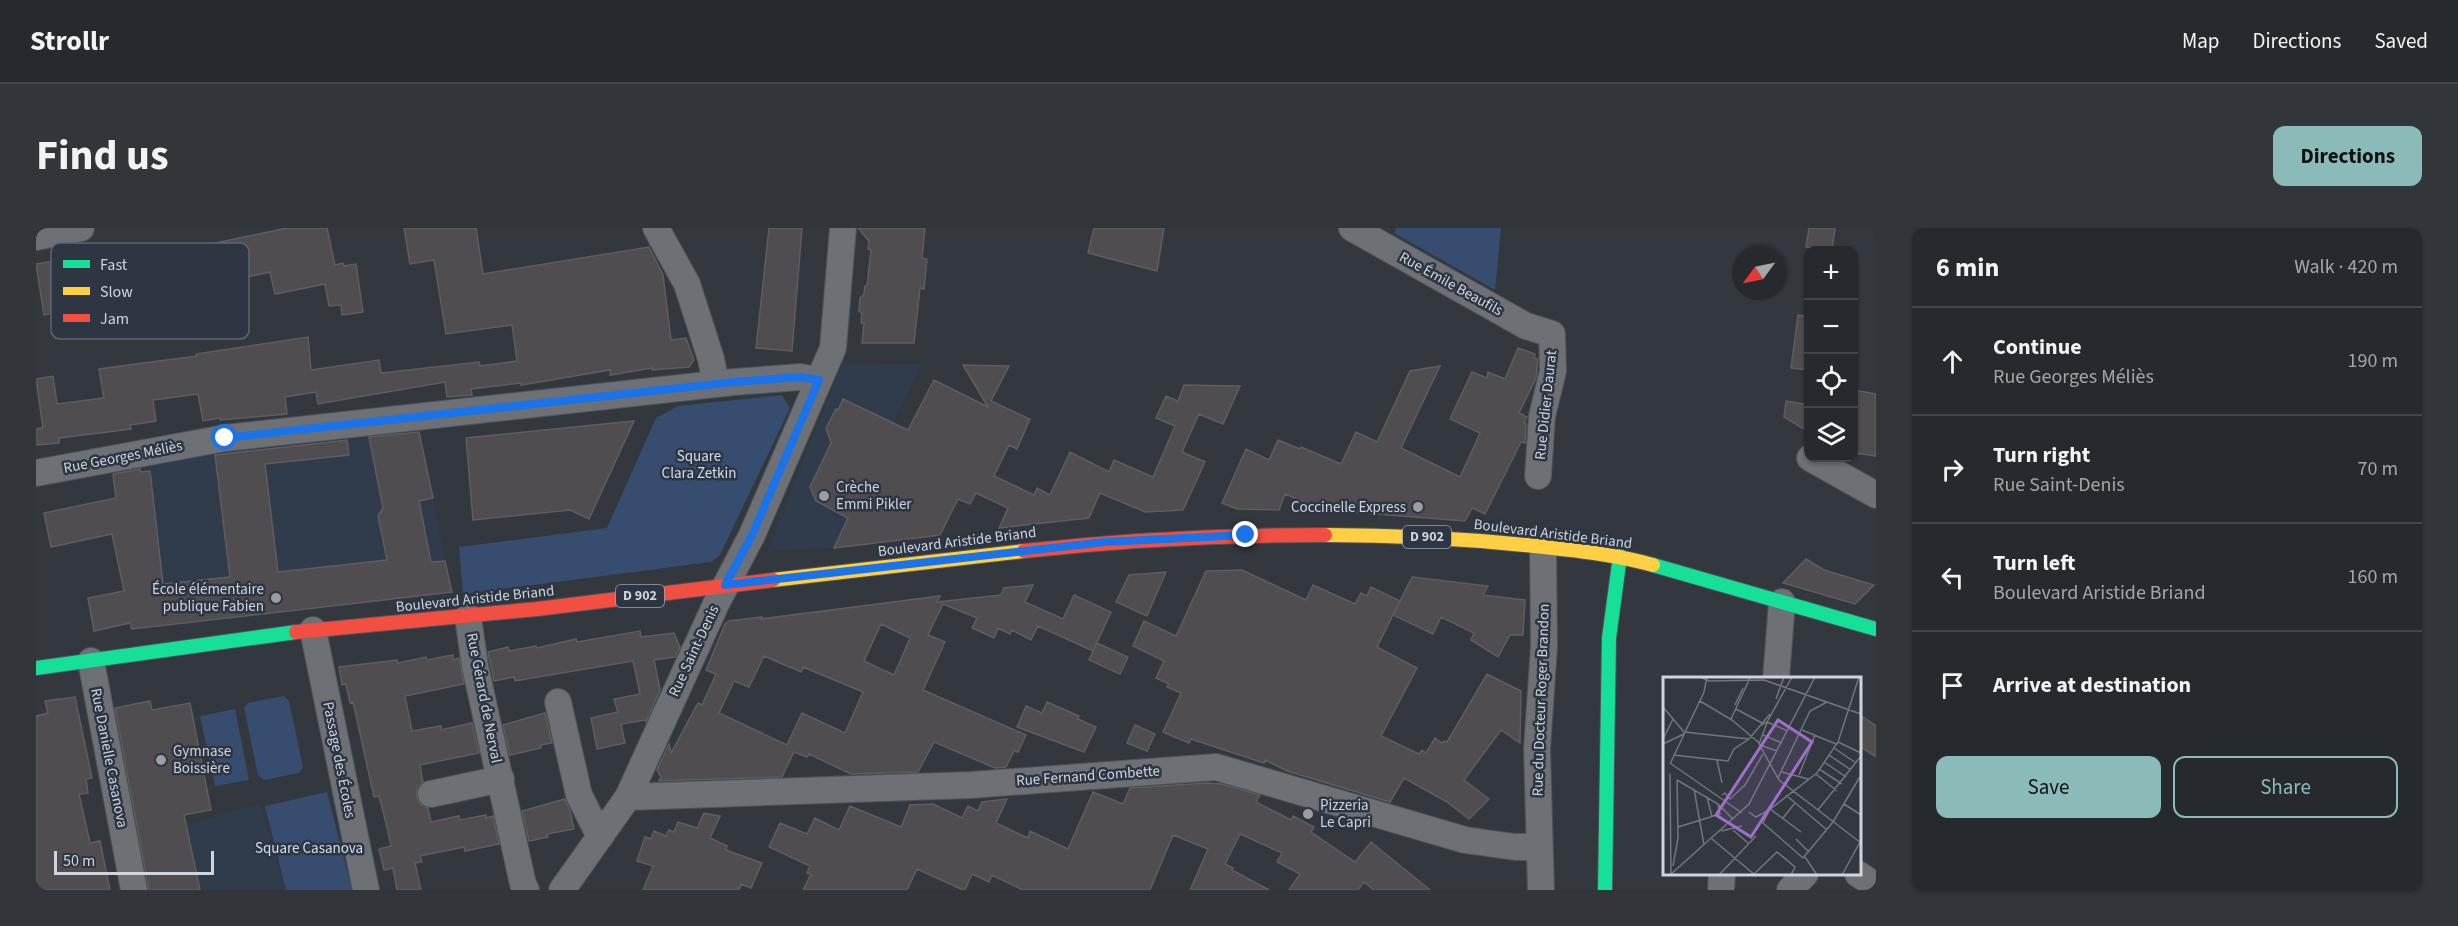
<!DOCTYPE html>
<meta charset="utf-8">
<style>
body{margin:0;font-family:"Source Sans 3",sans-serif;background:#32353a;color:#f1f3f6}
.controls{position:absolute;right:18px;top:18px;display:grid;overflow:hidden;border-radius:12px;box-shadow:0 2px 4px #0004}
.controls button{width:54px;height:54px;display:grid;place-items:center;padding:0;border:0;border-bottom:2px solid #42454a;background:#26292e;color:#f1f3f6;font:30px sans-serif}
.compass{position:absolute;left:1696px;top:18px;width:54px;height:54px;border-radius:50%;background:#26292e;box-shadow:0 2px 4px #0004;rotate:237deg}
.scale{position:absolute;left:18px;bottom:15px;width:160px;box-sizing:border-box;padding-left:6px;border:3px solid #d0d5dd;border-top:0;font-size:16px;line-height:21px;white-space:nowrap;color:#d0d5dd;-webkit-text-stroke:4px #2e3643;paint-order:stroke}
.stop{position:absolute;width:18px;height:18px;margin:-14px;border:4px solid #1a73e8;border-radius:50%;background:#fff}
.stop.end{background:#1a73e8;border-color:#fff;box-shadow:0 2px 6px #0008}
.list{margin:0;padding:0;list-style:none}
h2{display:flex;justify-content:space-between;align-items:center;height:78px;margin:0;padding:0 24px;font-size:26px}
h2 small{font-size:20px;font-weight:400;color:#a4a6aa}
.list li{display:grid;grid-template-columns:39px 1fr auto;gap:18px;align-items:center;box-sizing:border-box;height:108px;padding:0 24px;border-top:2px solid #42454a}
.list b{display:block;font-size:22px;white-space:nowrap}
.list p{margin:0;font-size:20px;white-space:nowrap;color:#a4a6aa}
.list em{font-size:20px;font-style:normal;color:#a4a6aa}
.actions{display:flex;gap:12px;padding:18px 24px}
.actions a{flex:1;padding:14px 0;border:2px solid #8bbbb9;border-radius:12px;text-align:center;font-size:21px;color:#8bbbb9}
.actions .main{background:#8bbbb9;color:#111}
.icon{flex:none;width:33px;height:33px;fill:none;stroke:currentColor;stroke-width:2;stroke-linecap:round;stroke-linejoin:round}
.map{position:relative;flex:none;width:1840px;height:662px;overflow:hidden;border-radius:12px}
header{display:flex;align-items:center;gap:36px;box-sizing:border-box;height:84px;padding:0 30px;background:#26292e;border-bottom:2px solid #42454a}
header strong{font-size:28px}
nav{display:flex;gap:33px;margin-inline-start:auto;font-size:21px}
.intro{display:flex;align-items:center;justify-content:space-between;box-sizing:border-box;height:144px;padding:0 36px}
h1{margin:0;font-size:42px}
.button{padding:15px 27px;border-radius:12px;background:#8bbbb9;color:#111;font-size:21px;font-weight:700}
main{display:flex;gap:36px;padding:0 36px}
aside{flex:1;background:#26292e;border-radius:12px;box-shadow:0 2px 4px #0004}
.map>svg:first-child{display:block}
.built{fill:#303b4c}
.green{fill:#374d6f}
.building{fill:#4f4d4f;stroke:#5f5d61;stroke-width:1.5;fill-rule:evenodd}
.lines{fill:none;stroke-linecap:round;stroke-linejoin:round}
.street-casing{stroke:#4f5359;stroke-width:28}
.fast-casing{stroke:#4f5359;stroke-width:16}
.slow-casing{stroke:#4f5359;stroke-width:16}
.jam-casing{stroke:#4f5359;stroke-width:16}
.street{stroke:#6d7075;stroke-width:26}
.fast{stroke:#16e098;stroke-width:14}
.slow{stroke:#ffcf43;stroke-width:14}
.jam{stroke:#f24e42;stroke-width:14}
.route{stroke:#1a73e8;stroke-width:8}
.poi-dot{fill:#999ea5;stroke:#2e3643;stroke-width:2}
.labels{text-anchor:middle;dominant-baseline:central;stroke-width:5;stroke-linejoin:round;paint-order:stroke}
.shield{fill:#2e3643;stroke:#9fa5af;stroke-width:1.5}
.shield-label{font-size:14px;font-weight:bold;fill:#d0d5dd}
.street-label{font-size:15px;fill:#d0d5dd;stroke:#2e3643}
.park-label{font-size:15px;fill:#d2def0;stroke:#2e3643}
.poi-label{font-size:15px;fill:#d0d5dd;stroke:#2e3643;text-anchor:start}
.inset-road{fill:none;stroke:#72767e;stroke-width:1.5}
.view{fill:#9d70cb;fill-opacity:0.15;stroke:#9d70cb;stroke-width:3}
.inset-edge{fill:none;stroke:#d0d5dd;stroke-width:3}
.key{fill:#2e3643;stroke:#5f6671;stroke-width:1.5}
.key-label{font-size:16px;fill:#d0d5dd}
</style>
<header>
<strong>Strollr</strong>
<nav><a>Map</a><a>Directions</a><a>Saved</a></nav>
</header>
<div class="intro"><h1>Find us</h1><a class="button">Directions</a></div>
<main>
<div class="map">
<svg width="1840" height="662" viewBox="0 0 1840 662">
<rect width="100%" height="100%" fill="#33373e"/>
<path class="built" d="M806,135L886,136L798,320L731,323Z
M383,205L416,364L96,401L77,246L188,224Z
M224,575L249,662H113L101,611Z"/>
<path class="green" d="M1360,0H1465L1459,62L1358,5Z
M746,167L754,180L684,327L675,334L427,366L423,319L571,300L620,190L642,178Z
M248,468L253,473L267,539L263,545L228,552L222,547L208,480L212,475Z
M199,481L213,552L179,558L164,488Z
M291,564L316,662H250L229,578Z"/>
<path class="building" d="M251,0H291L299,37L307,35L308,38L320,36L327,84L306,87L305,77L293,78L289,56L239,66L234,44L182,55L187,77L150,85L146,64L8,87L0,36L19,33L25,63L72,56L68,27L113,21V29Z
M368,0H440L447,46L613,19L627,47L635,112L650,110L658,132L653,139L616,142V140L574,147V142L485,157V155L435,161L436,167L411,169L409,154L282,176L280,164L249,169L251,186L184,192V190L167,193L162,166L117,172L120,193L94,197L95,201L23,210V215L0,217V201L7,200L0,151L17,148L21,176L68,170L63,141L161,128L160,126L272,109L275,142L343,132L345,145L443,134L444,138L481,133L476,97L410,106L398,32L374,36Z
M733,0H766L756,123L720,120Z
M822,0H889L886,30L891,31L888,61L884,60L878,115H826L828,95H825L826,86L823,83L824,70L828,66L829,58H831L835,22L832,21L833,13Z
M1058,0H1128L1121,43L1052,25Z
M1773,0H1799L1796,22H1779V21L1770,19Z
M1762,87L1773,88V142L1755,140Z
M1482,120L1499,126L1498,130L1502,131L1500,150L1483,185L1491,189L1488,195L1490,196L1489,215L1485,214L1449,286L1436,280L1429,293L1288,282L1249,266L1243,282L1201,281L1186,275L1210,221L1233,232L1242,212L1264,221L1265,219L1305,236L1320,204L1341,214L1374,143L1404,138L1365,220L1424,249L1444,205L1414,191L1436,144L1451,150L1452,144L1469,151Z
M927,137L973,138L955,173L994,191L981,221L973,217L958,248L998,267L1001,260L1014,267L1034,224L1073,244L1078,232L1117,249L1139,198L1120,190L1130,168L1142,173L1148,157L1204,158L1187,196L1163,186L1146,224L1169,234L1147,282L1109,284L1064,265L1053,290L963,300L972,280L940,265L934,276L922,271L904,307L798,320L812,290L780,273L774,259L795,215L790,200L800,181L802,182L807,171L872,202L898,152L952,179Z
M1818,162L1840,166V228L1818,225Z
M1750,173L1773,177V204L1748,189Z
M598,193L553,291L534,282L437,292L430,210Z
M383,204L397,270L383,273L395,334L409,333L416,364L96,401L94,395L58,403L52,370L88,363L76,306L15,319L8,285L80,270L77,246L104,241V244L114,243L127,356L194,349L179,227L311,212L313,227L229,236L242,344L351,332L342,288L347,280L333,209Z
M1770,331L1788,342L1838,357L1819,376L1747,355Z
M1206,342L1270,372L1277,357L1319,376L1325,365L1331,368L1335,359L1364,373L1341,419L1381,440L1345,508L1383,526L1386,522L1390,525L1399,510L1406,515L1408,513L1411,514L1451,446L1485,463L1484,515L1465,502L1428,552L1453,571L1433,591L1411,574L1368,550L1354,574L1251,543L1229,532L1228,535L1155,511L1153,515L1127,504L1145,465L1131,459L1133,456L1120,450L1128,433L1097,418L1108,393L1140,408L1170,343Z
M1130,344L1111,388L1080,374L1093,347Z
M1376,349L1452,358L1447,367L1489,372L1487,407H1474L1462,429L1435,412L1438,405L1405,389L1397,406L1357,387Z
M997,357L989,374L1027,391L1038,367L1075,384L1057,423L1002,398L995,412L976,402L974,406L962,400L958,410L936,400L941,390L907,376L892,407L909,414L887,462L990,507L982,524L978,523L970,539L959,540L898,514L882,544L815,546L773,526L771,529L758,524L746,549L623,553L625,549L621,542L633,516L635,525L662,475L666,477L680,446L670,442L689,396L693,393L726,389L725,391L904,368L901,374L965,367L968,360ZM845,396L874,410L858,447L828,433ZM728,428L765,444L767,439L827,464L809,505L766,485L751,517L683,485L698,453L713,459Z
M604,403L605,409L638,405L644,419L639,429L618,432L624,462L610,494L609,492L585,496L589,515L561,521L555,490L582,484L578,471L604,466L597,433L479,453L478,449L458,453L452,424L472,419L473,423L500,418L501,420L540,411L541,414Z
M1061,415L1092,429L1084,446L1053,432Z
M417,427V432L423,430L428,456L369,468L376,503L405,498V502L436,495L443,525L384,537L387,554L381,561V570L384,576L392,580L395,594L423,588L424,592L450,587V590L457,588L463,616L429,623L428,619L384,628L386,634L379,635L385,662H361L357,640L348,642L343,621L355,618L351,599L343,568L338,569L317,474L314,475L310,456L306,457L303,439L361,432L362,435L390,429L391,432Z
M39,469L56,550L50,551L52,565L43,566L54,615L64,613L74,662H0V488L12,485L9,473Z
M114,473L116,482L154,475L175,582L148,587L164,662H113L79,480Z
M1011,474L1043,488L1042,491L1060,499L1048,524L981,499L990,478L1006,485Z
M509,485L516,515L505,517V520L474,527L467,497Z
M1824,487L1840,498V529L1824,518Z
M1099,497L1119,506L1111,523L1091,515Z
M1171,555L1186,556L1224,567L1220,574L1255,592L1257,588L1278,599L1275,604L1319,634L1335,614L1394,662H1338L1328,654L1322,662H1253L1264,646L1241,634L1246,625L1204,606L1189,636L1197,640L1196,642L1233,662H1154L1172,621L1137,607L1114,662H987L956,647L953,654L936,646L929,662H927L881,641L871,662H767L775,646L771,645L774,638L733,619L744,595L771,606L779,590L803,602L814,578L865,599L874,577L897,576L926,590L932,578L942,583L946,574L971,571L960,595L992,610L994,603L1032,621L1057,564L1087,576L1094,560Z
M529,571L534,583L538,601L511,606L512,609L493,613L486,583Z
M668,585L684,588L674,610L691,618L690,622L726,635L715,660L705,656L703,662H607L617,638L601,633L609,609L615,611L618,603L630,608L633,602L638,604L642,594L661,600Z"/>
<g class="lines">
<defs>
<path id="street" d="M620,0L651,56L675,131L680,156
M1316,0L1490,98L1516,106L1517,143L1506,188L1502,248
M0,9L45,0
M1774,230L1840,267
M0,245L189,210L698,154L764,149L783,152
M432,389L439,438L487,656L490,662
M277,402L330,662
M55,433L98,662
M1740,451L1746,374
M522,474L543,567L564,609
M395,566L465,551
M592,569L935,557L1180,539L1429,612L1479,619H1502
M1822,646L1840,658
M526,662L592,569L680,376L716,307L797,120L807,0
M1505,662L1501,521L1508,418L1507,318
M1685,662L1686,646
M1754,662L1769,646"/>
<path id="fast" d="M1617,337L1840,401
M0,440L260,404
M1569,662L1573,410L1584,328"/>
<path id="slow" d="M1289,307C1362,307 1435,311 1508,319C1545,323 1581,327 1617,337
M737,352L988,323"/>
<path id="jam" d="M988,323C1088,312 1188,307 1289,307
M260,404L501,381L737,352"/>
</defs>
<use href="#street" class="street-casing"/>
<use href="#fast" class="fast-casing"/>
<use href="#slow" class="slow-casing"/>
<use href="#jam" class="jam-casing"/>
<use href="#street" class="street"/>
<use href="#fast" class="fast"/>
<use href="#slow" class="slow"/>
<use href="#jam" class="jam"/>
</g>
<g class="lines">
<path class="route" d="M189,210L698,154L764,149L783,152L716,307L689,357L1069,314L1210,307"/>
</g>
<g class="poi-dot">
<circle cx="788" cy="268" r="6"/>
<circle cx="1382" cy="279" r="6"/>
<circle cx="240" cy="370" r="6"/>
<circle cx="125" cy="532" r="6"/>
<circle cx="1272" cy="586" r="6"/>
</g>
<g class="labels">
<g class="shield">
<rect x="1367" y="298" width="48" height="22" rx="4.5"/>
<rect x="580" y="357" width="48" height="22" rx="4.5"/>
</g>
<g class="shield-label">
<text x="1391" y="309">D 902</text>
<text x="604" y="368">D 902</text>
</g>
<g class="street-label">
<text transform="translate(1415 56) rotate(29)">Rue Émile Beaufils</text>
<text transform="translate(1510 177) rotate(-84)">Rue Didier Daurat</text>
<text transform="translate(87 229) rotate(-11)">Rue Georges Méliès</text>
<text transform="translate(1517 306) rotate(7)">Boulevard Aristide Briand</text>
<text transform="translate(921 314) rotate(-7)">Boulevard Aristide Briand</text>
<text transform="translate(439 371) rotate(-6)">Boulevard Aristide Briand</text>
<text transform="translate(658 423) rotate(-65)">Rue Saint-Denis</text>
<text transform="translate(448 470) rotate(79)">Rue Gérard de Nerval</text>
<text transform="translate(1505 472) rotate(-88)">Rue du Docteur Roger Brandon</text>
<text transform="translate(73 530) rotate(79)">Rue Danielle Casanova</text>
<text transform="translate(303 532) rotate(79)">Passage des Écoles</text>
<text transform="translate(1052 548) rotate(-4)">Rue Fernand Combette</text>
</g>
<g class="park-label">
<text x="663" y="228">Square<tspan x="663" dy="17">Clara Zetkin</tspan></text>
<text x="273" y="620">Square Casanova</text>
</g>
<g class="poi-label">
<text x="800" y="259">Crèche<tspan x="800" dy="17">Emmi Pikler</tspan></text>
<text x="1370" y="279" text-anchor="end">Coccinelle Express</text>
<text x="228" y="361" text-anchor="end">École élémentaire<tspan x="228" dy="17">publique Fabien</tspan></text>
<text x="137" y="523">Gymnase<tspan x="137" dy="17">Boissière</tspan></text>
<text x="1284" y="577">Pizzeria<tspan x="1284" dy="17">Le Capri</tspan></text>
</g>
</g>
<g transform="translate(1627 449)">
<rect width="198" height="198" fill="#33373e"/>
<path class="inset-road" d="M37,0L46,4L101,3L198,37M113,22L121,0M37,24L69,43L95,65L116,103L198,166M72,28L80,11M0,30L21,55L86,62M73,32L99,46M68,42L87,1M104,45L125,54M98,48L104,45L129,0M139,53L173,67M100,58L119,66M0,62L10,42M175,65L198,76M0,67L21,57M96,67L104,46M97,68L114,74M171,71L193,86M10,78L65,84L71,72L86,62L107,37M166,78L188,93M54,83L59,106M161,85L183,100M7,86L79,136M7,87L41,15L44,0M156,92L179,107M119,95L145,102M7,97L8,197M153,97L174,114M136,98L152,58M115,101L147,34L164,25M14,103L55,127L70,142M31,112L41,168M59,118L62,116L67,122L82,108L100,77M123,118L164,153M44,120L49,140M181,127L198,138M155,133L198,79M86,135L93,140L106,133L154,96L175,65L196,0M120,141L132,126M15,150L57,137L55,127M70,153L85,166M58,154L79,149M138,155L107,132L100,146L140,181L170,145L198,98M49,162L92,198M133,162L146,175M142,180L154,198M10,189L15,161L14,103M91,197L114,175L132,190L128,198M7,198L86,127L152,0M56,198L93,159M179,198L197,165"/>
<path class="view" d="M115,43L149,65L88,160L53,138Z"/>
<rect width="198" height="198" class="inset-edge"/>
</g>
<rect x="15" y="15" width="198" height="96" rx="9" class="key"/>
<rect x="27" y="32" width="27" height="8" fill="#16e098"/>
<rect x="27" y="59" width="27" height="8" fill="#ffcf43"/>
<rect x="27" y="86" width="27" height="8" fill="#f24e42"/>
<g class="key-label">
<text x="64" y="42">Fast</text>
<text x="64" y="69">Slow</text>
<text x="64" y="96">Jam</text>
</g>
</svg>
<div class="controls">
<button>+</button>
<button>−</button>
<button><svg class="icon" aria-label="locate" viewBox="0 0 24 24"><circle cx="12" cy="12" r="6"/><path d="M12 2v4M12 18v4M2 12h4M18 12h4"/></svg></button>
<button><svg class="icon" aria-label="layers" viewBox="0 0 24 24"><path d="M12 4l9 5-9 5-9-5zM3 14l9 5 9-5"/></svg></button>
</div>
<svg class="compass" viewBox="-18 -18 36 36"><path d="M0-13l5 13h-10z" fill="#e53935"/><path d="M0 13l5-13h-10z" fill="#a4a6aa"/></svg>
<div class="scale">50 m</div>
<div class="stop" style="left:189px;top:210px"></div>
<div class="stop end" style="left:1210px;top:307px"></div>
</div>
<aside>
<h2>6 min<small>Walk · 420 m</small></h2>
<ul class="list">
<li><svg class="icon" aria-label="ahead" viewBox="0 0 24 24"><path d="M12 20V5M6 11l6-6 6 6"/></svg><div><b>Continue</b><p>Rue Georges Méliès</p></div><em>190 m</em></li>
<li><svg class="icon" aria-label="right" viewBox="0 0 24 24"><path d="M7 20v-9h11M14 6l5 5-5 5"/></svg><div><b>Turn right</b><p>Rue Saint-Denis</p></div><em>70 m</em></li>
<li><svg class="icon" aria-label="left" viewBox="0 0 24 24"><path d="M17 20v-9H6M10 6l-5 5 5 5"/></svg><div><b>Turn left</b><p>Boulevard Aristide Briand</p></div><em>160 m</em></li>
<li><svg class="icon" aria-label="arrive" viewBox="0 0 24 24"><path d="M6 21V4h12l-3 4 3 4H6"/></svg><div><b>Arrive at destination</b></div></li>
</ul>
<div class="actions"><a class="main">Save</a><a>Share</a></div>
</aside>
</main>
